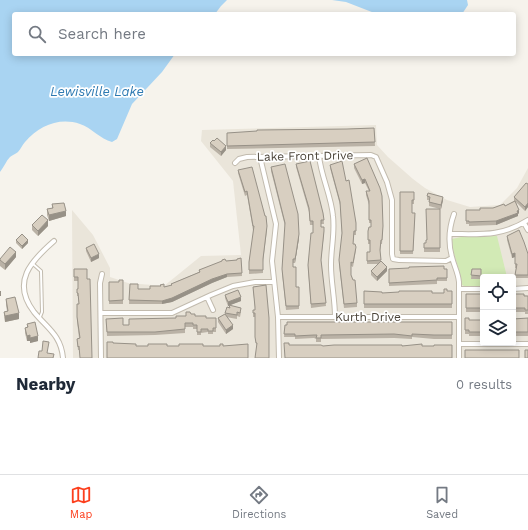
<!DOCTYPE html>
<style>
body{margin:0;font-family:"Work Sans",sans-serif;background:#f6f6f7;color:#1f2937}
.controls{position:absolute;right:12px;bottom:12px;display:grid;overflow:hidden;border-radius:4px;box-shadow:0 2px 10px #0003}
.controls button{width:36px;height:36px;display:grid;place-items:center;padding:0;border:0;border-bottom:1px solid #e0e1e3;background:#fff;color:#1f2937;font:20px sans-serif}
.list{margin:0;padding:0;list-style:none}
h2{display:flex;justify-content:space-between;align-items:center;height:52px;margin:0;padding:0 16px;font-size:17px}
h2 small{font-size:13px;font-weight:400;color:#747a83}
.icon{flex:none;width:22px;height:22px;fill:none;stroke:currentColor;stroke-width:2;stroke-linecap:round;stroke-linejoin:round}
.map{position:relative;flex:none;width:528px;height:358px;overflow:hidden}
.search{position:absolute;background:#fff;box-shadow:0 2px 10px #0003;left:12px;right:12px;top:12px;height:44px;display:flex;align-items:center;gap:10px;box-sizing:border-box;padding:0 14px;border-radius:4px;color:#747a83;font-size:15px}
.sheet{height:116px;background:#fff}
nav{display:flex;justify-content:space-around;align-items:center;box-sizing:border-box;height:56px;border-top:1px solid #e0e1e3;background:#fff;font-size:11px;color:#747a83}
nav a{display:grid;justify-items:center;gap:2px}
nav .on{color:#fc3f1d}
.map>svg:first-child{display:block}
.residential{fill:#eae5da;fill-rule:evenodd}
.green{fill:#d2eab5}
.water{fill:#a9d4f2}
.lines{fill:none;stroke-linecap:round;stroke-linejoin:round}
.lane-casing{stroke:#c2bbae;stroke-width:4}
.street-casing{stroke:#c2bbae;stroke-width:6}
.lane{stroke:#fff;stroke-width:2}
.street{stroke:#fff;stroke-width:4}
.wall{fill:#bab2a6}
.shaded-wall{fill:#979187}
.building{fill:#d8cfc1;stroke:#979187}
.labels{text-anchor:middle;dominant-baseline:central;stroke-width:3.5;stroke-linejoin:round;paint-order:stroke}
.street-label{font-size:12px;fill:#4b4439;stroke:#fff}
.water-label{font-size:13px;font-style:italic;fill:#2e7ab2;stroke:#fff}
</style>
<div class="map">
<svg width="528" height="358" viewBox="0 0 528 358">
<rect width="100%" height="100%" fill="#f6f3ec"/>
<path class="residential" d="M376,125L377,145L388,157L413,179L425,188L447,200L470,207L500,205L517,188L528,168V358H73L72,210L93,235L110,268V277L128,283L164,286L201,256L241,255L233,181L201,141L202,130ZM483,277H513V343H483Z"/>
<path class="green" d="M497,236L507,277H483V286H464L461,284C461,268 452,256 452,239L461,237Z"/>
<path class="water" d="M0,0H227L221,6L215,14H14V54H175L162,72L132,104L117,139L112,142C100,139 92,128 80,124C59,117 39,126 25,142C22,145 21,149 18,152C16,154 12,155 10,157C6,161 4,167 0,172Z
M332,0H467L468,5L462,14H377L346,2Z"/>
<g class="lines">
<defs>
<path id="lane" d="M33,264L41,271L42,312L40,317"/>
<path id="street" d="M319,156C321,176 331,195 333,216C335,233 331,248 331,265C331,282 335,299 335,317
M260,157L276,224L272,261L278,317L279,358
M235,163L239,159L247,157L371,155L376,157L387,182L392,200V254L393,259L399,260L446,261L452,258
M454,214C449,228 448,243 452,257C454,266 458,272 459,282V358
M524,223L528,230
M450,234C480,234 501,237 528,220
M54,241C31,261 11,282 34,312C47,328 61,335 63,358
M459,289H483
M513,289L528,288
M207,297L213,310
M101,313H172L211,295L233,286L255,282H274
M278,317H459
M459,344H528
M101,358L100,283L102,274"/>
</defs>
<use href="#lane" class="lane-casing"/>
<use href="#street" class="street-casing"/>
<use href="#lane" class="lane"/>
<use href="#street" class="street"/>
</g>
<path class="wall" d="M374,128L375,146L227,149V133L347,129Z
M210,143L226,150L221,156L210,147Z
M367,158L383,230L382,244H381L380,252L381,262L387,271L377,281L371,275V271L379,264H367V252H370V244H368V231L371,227V223H369V205L366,195V191H369L365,183L362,184L354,168V164Z
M296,164L323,213L324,224H321V227H324V234L321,261L326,306L311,308L308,269L313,233V225H310L309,212L296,167Z
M330,165L346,181L356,223V235H354L353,244L356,250L353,267L351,266V275L357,303V307L344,308L339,264L342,234L340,205L330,168Z
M271,167L299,238L295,263H293V267L296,287H299V309L286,310L282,273L285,226L271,171Z
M238,170L267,230L263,262V273L249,274V262L254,230H253L247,195L245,196L238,173Z
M528,181V207L525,211L516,202L519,213L518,214V216L496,225L469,226V224H466V210H480L505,206L514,201V197L528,184Z
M400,192H414V204H412V213H415L413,254H400Z
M427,196L443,200L441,209H440V252H424V243H426L440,209L429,206V200H427Z
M52,204L66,216L49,221L47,215V209L52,208Z
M32,225L48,226L38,236L32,230Z
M507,236L528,254V278H515L516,268H515V257L512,258L507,240Z
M16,240L28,243L22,249L16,243Z
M86,248L99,258L91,262L86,251Z
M16,257L5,270L0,266V259Z
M241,258L242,276L227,277L212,283L172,302L162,304H129L130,284L138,289H150L160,286L164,287L171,286V284L199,272V270L226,261L237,260Z
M74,269H87L79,350H78L77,339L79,338L77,321V304H79L78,296H77V289H78V281H74Z
M389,269H447V281H437V284L389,286Z
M472,269H481V279H471Z
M123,280V304H109V282H119Z
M266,285L256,346L255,317H253V310H255L253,287Z
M364,291L382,293H444L447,291H452V308H364Z
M466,294H483V312H466Z
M513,294L528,296V314H525V312H513Z
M225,295L241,301L230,305L241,312L240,317L237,316V319L226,317L233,329L226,334L218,322V318L225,315V313L229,308V306H228L225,298Z
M6,299L19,319L5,322L4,317V312L7,311L6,305Z
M191,314L195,316L206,318H216V332H213V334H208V332L201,333V335H197V329H193V327H185V333L155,335L107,336L106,319L123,325H129L176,318L186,316Z
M465,318L469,320H483V336H469V334H465Z
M528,318V336H513V319Z
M452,322V339H434L412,337V339L394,338L321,339V342H316V339L314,338L295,339V337H284L285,325Z
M27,324L38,341L30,343V341H27L25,333V328L27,327Z"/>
<path class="shaded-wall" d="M226,146V150L221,156V152Z
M365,179V183L362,184V180Z
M443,197V200L441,209V205Z
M528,203V207L525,211V207Z
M519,210V213L518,214V216L496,225V221Z
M66,211V216L49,221V215Z
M48,220V226L38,236V231Z
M299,234V238L295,263V259Z
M28,240V243L22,249V246Z
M16,252V257L5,270V264Z
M515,253V257L512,258V254Z
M99,254V258L91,262V258Z
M387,267V271L377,281V277Z
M227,274V277L212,283L172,302L162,304V301L212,279Z
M0,291H1V296H0Z
M241,297V301L228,306V302Z
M19,313V319L5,322V316Z
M233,325V329L226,334V330Z
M30,335V341H27V336Z
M38,336V341L30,343V338Z"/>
<path class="building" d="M374,128L375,142L227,146V133L257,131V130L347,129Z
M217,138L226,146L221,152L210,143L213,140L214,141Z
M367,158L380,188L382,196L383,226L382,240H381L380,250L381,260L367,261V252H370V240H368V231L369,227H371V220H369V201L366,191H370L365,179L362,180L354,164Z
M310,161L323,213L324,220H321V227H324V231L321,260L326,303L311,304L308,265L311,233H313V221H310L309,208L296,164Z
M342,161L346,181L349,180L356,223V231H354L353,244H355L356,247L353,263L351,262V275L353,280H355L357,303L344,304L339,260L342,233L340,202L330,165Z
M285,164L298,214L299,234L296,254L295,259H293V267H296V287H299V306H286L282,269L285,223L271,167Z
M252,167L265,216H266L267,226L263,259V270H249V262L254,226H253L247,191L245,192L238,170Z
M526,183L528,184V203L525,207L514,197Z
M400,192H414V200H412V213H415L413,251H400Z
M428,193L443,197L441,205L429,202L430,197L427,196Z
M515,201L519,210L517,211L518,213L496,221L469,222V221H466V210H480V208H493L504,204L505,206Z
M64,203L66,211L49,215L47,209L53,208L52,204Z
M426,209H440V248H424V243H426V240H427Z
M42,215L48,220L38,231L32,225Z
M519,230L524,242L528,254V275H515L517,264H515V253L512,254L507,236Z
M22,234L28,240L22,246L16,240Z
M94,244L99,254L91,258L86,248Z
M10,247L16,252L5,264L0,260V259Z
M241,258L242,273L227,274L212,279L172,298L162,301L129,300L130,284H138V289H150V286H161L160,285L164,284V287L172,285L171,284L200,272L199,270L222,261V260L225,259L226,261L237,260V259Z
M381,261L387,267L377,277L371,271Z
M444,266V269H447V278H437V280L389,283V269L409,268V267Z
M74,269H87V279H90L92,358H80L79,346L78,347L77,339L80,338L77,317V304H79L78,293H77V289H78V277H74Z
M472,269H481V276L471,275Z
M119,280H123V300L109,301V282H119Z
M266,285L269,318V358H255L257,343H256L255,337V313H253V310H255V307L253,287Z
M444,289H447V291H452V304H364V291L382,292V293L399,292V291H432V293H444Z
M238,290L241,297L228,302L225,295Z
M466,294H483V308H466Z
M513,294H524V296H528V310H525V308H513Z
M15,297L19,313L5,316L4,312L8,311L6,299Z
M229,305L241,308L240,313L237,312V315L225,313L227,307L230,308Z
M186,312H190L191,314H195V316H206V318H216V328H213V331H208V329H201V332H197V325H193V323H185V329L155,332H107L106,319L123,318V325H129V319L176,318V316H186Z
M225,314L233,325L226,330L218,318Z
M465,318H469V320H483V332H469V330H465Z
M528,318V332H513V319Z
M35,322L38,336L30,338V335L27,336L25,328L28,327L27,324Z
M287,322H452V335H434L412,334V336L394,334L321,335V338H316L317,335H314L295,336V334H284L285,325H287Z
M43,341L49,342L47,353L54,354L53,358H38L39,351H42Z
M107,342H113V343L136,344V346H148V344H167V346H179V344H203V346H220V344H223V346L248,344V358H107Z
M284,343H289V345H321L323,346L334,345H402V346L422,344V346H434V345H452V358H285Z
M465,350H519V358H465Z
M525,350H528V358H525Z"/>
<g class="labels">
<g class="street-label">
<text transform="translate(305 156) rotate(-1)">Lake Front Drive</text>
<text x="368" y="317">Kurth Drive</text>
</g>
<g class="water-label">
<text x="97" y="91">Lewisville Lake</text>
</g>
</g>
</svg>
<div class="controls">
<button><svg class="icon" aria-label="locate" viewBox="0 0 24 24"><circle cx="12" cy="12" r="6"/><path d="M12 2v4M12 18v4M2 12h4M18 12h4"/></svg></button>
<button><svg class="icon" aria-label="layers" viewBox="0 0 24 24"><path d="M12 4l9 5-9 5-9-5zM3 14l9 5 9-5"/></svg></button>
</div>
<div class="search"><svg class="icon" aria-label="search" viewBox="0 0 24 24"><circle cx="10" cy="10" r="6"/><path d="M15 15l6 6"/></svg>Search here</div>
</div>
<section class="sheet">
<h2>Nearby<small>0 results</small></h2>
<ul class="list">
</ul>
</section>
<nav>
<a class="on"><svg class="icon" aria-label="map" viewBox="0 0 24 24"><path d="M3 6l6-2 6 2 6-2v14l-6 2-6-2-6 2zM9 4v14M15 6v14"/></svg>Map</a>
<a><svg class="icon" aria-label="directions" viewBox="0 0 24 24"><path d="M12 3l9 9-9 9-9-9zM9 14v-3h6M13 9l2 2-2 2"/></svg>Directions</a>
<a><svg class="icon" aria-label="saved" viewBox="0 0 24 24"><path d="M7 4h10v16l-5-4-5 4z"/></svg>Saved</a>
</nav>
